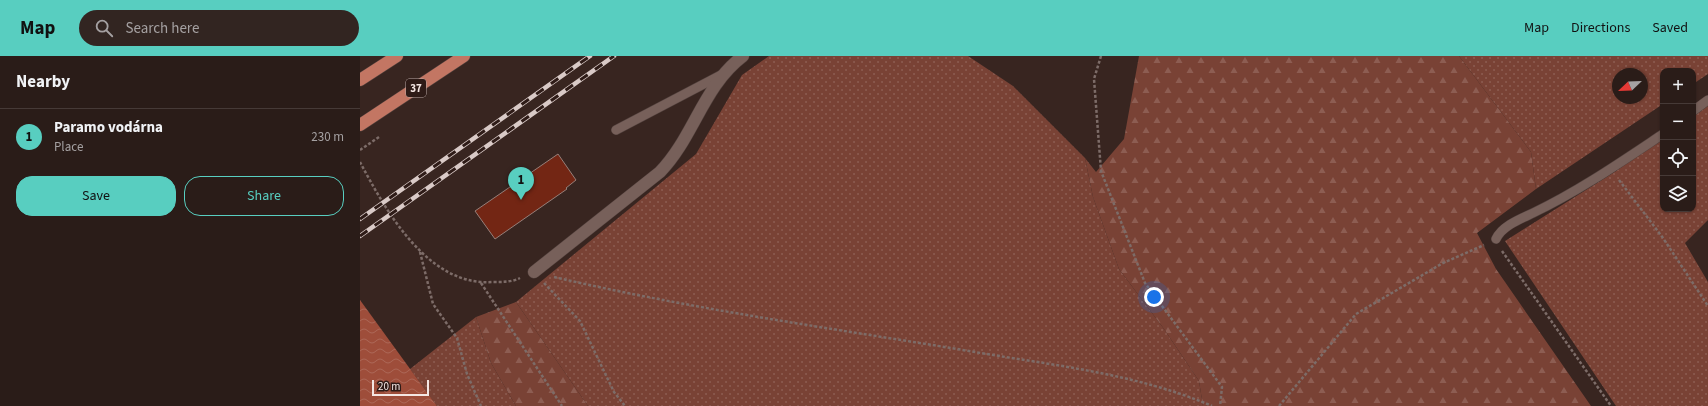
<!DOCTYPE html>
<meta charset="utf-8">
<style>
body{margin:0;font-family:"Source Sans 3",sans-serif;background:#322521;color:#f1f3f6}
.controls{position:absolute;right:12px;top:12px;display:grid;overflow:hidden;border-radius:8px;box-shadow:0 1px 3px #0004}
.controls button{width:36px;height:36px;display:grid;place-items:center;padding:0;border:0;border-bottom:1px solid #463a37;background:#2a1c18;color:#f1f3f6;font:20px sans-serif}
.compass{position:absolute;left:1252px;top:12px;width:36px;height:36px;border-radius:50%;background:#2a1c18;box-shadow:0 1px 3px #0004;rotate:247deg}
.scale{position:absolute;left:12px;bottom:10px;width:57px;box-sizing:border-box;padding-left:4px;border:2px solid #f4e6e3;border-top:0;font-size:11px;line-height:14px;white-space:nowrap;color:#f4e6e3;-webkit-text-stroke:3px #2e1b17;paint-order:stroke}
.you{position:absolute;left:794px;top:241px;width:14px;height:14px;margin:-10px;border:3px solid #fff;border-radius:50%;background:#1a73e8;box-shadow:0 0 0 6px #1a73e833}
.badge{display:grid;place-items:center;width:26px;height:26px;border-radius:50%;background:#58cec0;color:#111;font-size:13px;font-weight:700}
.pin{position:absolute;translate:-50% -33px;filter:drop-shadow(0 1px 2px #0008)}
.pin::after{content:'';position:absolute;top:21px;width:14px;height:12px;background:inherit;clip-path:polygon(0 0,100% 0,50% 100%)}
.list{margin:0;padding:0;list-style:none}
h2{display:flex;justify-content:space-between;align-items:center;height:52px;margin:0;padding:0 16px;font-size:17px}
h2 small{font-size:13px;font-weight:400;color:#a5a1a2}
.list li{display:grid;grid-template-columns:26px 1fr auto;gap:12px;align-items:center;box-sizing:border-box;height:56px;padding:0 16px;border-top:1px solid #463a37}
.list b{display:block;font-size:15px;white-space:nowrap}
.list p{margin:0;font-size:13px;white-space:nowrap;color:#a5a1a2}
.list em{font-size:13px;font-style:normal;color:#a5a1a2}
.actions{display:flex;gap:8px;padding:12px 16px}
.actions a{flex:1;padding:9px 0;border:1px solid #58cec0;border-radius:16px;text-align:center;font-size:14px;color:#58cec0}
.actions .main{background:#58cec0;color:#111}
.icon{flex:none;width:22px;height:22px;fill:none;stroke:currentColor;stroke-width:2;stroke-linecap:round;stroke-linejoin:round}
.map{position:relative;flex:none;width:1348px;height:350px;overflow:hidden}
header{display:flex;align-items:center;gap:24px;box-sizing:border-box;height:56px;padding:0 20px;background:#58cec0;color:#111}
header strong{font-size:19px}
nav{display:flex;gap:22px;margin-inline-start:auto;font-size:14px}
.search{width:280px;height:36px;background:#322521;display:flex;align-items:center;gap:10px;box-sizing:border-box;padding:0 14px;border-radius:22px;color:#a5a1a2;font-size:15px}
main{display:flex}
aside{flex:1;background:#2a1c18}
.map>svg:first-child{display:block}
.grass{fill:url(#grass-dots);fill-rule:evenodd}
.forest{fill:url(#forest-firs)}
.water{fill:url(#water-waves)}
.building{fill:#732614;stroke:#967f79}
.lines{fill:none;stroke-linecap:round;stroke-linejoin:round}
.lane-casing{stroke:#52413d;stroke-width:10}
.street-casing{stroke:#52413d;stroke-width:13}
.primary-casing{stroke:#52413d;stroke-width:13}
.path{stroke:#7d6c68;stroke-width:2.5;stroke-dasharray:3 2;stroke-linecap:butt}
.lane{stroke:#77605a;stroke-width:9}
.street{stroke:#77605a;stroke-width:12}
.primary{stroke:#c37663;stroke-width:12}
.rail-casing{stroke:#d9cac7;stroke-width:4.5}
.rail{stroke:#2e1b17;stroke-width:3;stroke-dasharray:9;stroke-linecap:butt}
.labels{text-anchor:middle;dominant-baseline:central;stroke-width:3.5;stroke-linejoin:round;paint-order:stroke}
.shield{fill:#2e1b17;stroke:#b9a9a6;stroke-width:1}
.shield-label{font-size:11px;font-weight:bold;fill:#f4e6e3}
</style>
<header>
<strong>Map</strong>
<div class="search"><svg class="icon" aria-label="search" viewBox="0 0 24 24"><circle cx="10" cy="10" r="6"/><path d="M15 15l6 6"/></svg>Search here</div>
<nav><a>Map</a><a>Directions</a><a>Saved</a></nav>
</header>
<main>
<aside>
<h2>Nearby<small></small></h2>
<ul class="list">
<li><span class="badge">1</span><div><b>Paramo vodárna</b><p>Place</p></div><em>230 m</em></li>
</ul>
<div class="actions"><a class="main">Save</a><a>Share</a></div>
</aside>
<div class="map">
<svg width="1348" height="350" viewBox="0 0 1348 350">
<defs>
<pattern id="grass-dots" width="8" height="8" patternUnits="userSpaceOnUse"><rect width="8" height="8" fill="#794235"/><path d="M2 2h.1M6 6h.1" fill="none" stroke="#8d5d52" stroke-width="1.8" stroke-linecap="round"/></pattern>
<pattern id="forest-firs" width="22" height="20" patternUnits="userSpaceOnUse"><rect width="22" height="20" fill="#794235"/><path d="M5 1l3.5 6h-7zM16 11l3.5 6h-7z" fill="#8d5d52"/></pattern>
<pattern id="water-waves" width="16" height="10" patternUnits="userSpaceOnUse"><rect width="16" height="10" fill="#9e4d3a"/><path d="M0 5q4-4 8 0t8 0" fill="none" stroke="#ac6756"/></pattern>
</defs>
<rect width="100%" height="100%" fill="#382520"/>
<path class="grass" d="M409,0H608L653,30L725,102L733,141L759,213L804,273L839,325L843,350H228L156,246L336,98L382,19Z
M1099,0H1348V18L1333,28V15H1303V48L1176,133L1171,96ZM1258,18H1282V42H1258Z
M1348,48V164L1325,187L1348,226V350H1256L1145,185L1256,115L1303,81V153H1333V59Z
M116,261L131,307L156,350H77L50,313Z"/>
<path class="forest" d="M779,0H1099L1171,96L1176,133L1117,177L1136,213L1231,350H843L839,325L804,273L759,213L733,141L725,102L736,116L764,83Z
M156,246L228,350H156L131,307L116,261Z"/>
<path class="water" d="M0,244L77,350H0Z"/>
<path class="building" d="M198,98L216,124L206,132L207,133L135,183L115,155Z"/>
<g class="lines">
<defs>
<path id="lane" d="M1333,55L1348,44
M256,74L361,19
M1136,183C1142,170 1160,163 1173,157C1219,135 1261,106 1303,78"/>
<path id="street" d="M174,216L300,116C334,81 343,30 383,0"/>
<path id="primary" d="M0,24L37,0
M0,69L104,0"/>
</defs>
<use href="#lane" class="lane-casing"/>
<use href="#street" class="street-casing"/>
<use href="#primary" class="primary-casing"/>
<path class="path" d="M741,0L734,23L741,115L785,227L862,331L860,350
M0,94L19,81
M0,106C26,155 68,231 133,226C143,226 152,226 160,222
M1259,124L1303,182L1348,250
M1142,195L1251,350
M60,196L73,248L97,282L107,318L121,350
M194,221C331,253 470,272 609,295C690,309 775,317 852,350
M121,227L202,350
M184,227L220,265L254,336L265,350
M919,350L996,258L1083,207L1124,189"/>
<use href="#lane" class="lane"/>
<use href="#street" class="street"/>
<use href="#primary" class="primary"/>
<defs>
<path id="rail" d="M0,163L230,0
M0,180L254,0"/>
</defs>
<use href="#rail" class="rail-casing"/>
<use href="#rail" class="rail"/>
</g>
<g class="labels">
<rect class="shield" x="46" y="23" width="20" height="18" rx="3"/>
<g class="shield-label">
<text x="56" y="32">37</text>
</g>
</g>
</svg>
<div class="controls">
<button>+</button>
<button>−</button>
<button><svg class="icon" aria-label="locate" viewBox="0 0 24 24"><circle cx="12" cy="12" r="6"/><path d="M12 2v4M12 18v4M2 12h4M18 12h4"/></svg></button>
<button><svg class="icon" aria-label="layers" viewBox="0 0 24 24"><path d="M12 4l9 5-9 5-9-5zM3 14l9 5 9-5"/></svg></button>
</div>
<svg class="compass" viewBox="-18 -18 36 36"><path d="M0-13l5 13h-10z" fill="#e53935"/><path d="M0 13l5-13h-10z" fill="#a5a1a2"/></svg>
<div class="scale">20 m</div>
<div class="you"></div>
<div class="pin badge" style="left:161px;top:144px">1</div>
</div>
</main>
